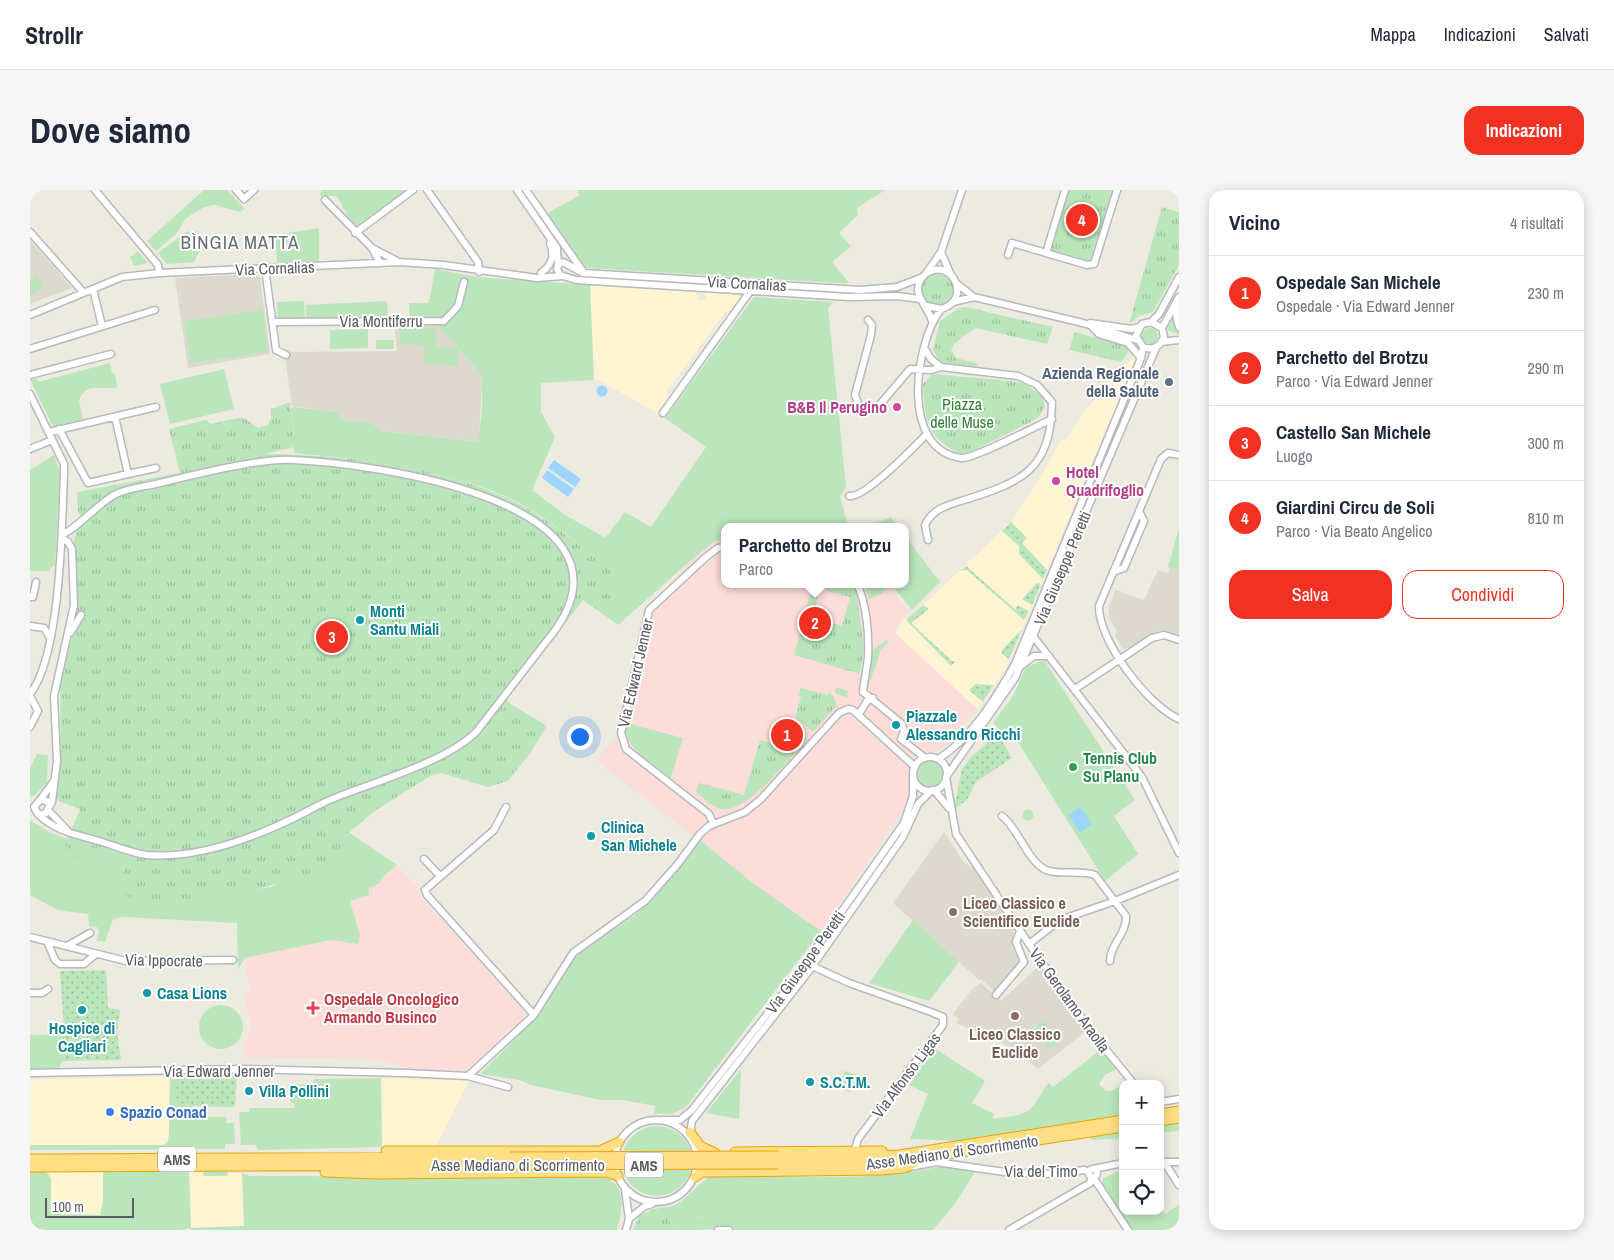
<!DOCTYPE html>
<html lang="it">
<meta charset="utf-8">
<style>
body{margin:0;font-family:"Archivo Narrow",sans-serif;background:#f6f6f7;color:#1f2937}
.controls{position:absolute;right:15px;bottom:15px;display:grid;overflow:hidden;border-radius:10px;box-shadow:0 2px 12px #0003}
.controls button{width:45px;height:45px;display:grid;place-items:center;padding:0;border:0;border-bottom:1px solid #e0e1e3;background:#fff;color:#1f2937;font:25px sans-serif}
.scale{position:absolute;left:15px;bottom:12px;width:89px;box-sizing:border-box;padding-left:5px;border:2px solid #595d62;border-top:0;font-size:14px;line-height:18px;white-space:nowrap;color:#595d62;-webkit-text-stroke:4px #fff;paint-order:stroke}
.you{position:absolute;left:549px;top:546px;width:18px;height:18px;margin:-12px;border:4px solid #fff;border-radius:50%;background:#1a73e8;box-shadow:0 0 0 8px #1a73e833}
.badge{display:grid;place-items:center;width:32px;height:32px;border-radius:50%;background:#f13122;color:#fff;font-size:16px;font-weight:700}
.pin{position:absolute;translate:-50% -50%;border:2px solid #fff;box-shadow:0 1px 5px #0006}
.popup{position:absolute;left:691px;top:333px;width:188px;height:65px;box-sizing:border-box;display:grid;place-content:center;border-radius:10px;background:#fff;filter:drop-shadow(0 1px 4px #0005);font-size:16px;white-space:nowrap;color:#747a83}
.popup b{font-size:19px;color:#1f2937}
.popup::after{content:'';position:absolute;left:50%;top:100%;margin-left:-10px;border:10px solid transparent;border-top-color:#fff}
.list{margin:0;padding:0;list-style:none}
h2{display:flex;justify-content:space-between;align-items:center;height:65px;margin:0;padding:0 20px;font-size:21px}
h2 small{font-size:16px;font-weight:400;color:#747a83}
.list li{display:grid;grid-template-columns:32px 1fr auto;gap:15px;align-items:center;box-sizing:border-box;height:75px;padding:0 20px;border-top:1px solid #e0e1e3}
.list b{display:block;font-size:19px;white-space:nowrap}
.list p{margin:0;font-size:16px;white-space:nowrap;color:#747a83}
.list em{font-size:16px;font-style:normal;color:#747a83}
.actions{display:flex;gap:10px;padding:15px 20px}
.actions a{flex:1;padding:11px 0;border:1px solid #f13122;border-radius:15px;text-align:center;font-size:18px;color:#f13122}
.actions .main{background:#f13122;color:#fff}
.icon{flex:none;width:28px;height:28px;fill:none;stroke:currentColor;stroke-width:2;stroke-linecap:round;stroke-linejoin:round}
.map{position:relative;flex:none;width:1149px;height:1040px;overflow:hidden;border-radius:15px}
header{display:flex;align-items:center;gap:30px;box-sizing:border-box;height:70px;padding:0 25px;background:#fff;border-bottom:1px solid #e0e1e3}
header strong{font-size:24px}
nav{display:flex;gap:28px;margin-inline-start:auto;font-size:18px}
.intro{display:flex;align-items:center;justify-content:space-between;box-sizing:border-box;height:120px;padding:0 30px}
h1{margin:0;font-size:35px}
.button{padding:12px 22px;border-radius:15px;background:#f13122;color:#fff;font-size:18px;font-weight:700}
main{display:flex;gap:30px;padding:0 30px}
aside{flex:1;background:#fff;border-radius:15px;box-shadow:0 2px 12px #0003}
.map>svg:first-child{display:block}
.commercial{fill:#fff5d3}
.education{fill:#ddd9cf}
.medical{fill:#fcddda}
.grass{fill:#bbe6bb}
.park{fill:url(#park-tufts)}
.garden{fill:url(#garden-dots)}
.water{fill:#9ed5ff}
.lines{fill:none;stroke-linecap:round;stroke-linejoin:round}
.minor-casing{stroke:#b6b9be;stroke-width:9}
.highway-casing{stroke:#eda200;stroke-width:11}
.minor{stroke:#fff;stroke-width:6}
.highway{stroke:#ffdf85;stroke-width:9}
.highway-bridge-casing{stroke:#eda200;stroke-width:11;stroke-linecap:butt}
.highway-bridge{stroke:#ffdf85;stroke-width:9}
.service-dot{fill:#5c6f8a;stroke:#fff;stroke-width:2}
.hotel-dot{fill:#d1479c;stroke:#fff;stroke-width:2}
.culture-dot{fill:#0f9aa8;stroke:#fff;stroke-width:2}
.leisure-dot{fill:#2e9e5b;stroke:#fff;stroke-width:2}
.education-dot{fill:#8d6e63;stroke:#fff;stroke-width:2}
.health-dot{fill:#e0444e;stroke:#fff;stroke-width:2}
.shop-dot{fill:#3f7fe0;stroke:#fff;stroke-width:2}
.labels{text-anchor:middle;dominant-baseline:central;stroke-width:4;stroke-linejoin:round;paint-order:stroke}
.shield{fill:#fff;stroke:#8b8e91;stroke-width:1}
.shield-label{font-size:15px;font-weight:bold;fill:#595d62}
.street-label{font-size:16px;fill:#595d62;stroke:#fff}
.service-label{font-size:16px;font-weight:bold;fill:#4e5e75;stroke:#fff;text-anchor:end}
.park-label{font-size:16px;fill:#2f8333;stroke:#fff}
.hotel-label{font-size:16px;font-weight:bold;fill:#b23c85;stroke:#fff;text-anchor:end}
.culture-label{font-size:16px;font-weight:bold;fill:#0d838f;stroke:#fff;text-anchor:start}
.leisure-label{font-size:16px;font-weight:bold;fill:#27864d;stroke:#fff;text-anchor:start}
.education-label{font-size:16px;font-weight:bold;fill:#785e54;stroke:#fff;text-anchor:start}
.health-label{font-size:16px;font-weight:bold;fill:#be3a42;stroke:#fff;text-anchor:start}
.shop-label{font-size:16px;font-weight:bold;fill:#366cbe;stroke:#fff;text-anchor:start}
.quarter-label{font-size:19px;letter-spacing:1px;fill:#6a6f74;stroke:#fff}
</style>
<header>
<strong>Strollr</strong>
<nav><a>Mappa</a><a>Indicazioni</a><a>Salvati</a></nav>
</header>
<div class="intro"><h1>Dove siamo</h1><a class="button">Indicazioni</a></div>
<main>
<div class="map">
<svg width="1149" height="1040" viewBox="0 0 1149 1040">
<defs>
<pattern id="park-tufts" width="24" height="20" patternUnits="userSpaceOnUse" patternTransform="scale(1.25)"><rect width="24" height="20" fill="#bbe6bb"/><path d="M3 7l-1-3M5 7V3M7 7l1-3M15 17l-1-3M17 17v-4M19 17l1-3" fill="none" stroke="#9bbe9b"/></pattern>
<pattern id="garden-dots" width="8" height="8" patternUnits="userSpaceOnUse" patternTransform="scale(1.25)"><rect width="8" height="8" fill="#bbe6bb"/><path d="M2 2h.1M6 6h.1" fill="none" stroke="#9bbe9b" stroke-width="1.8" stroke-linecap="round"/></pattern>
</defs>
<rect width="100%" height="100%" fill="#edeae0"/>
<path class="commercial" d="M560,95L667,102V109L675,110L676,102L710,105L711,107L702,120L696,121L636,202L638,209L627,223L569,190H564Z
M1107,166L974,482L948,520L866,444L874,429L876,430L893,415L981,332L1006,295L1031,250L1036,249L1058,217L1103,167Z
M140,886L139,944L138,951L134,955H0V890Z
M351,888L439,891L406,956L352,957Z
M159,980L212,983L214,1036L161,1038Z
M16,982H73V1010L71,1025L21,1024V988Z"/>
<path class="education" d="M0,50L42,98L0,114Z
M225,84L230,87L240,164L158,178L145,88Z
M364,134H406L452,185L449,252L351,241L342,233L312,230L307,222L262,216L255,168L259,165L256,162L367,161Z
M1140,378L1149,380V445L1127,441L1099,458L1093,459L1085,446L1087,441L1079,428V417L1085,401L1086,400L1114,410L1128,380L1138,383Z
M914,642L934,673L947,680L984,737L982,756L989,772L964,801L951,789L949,790L863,713Z
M1009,776L1056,841L1008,879L984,858L926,833L929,829L923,824L942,799L951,793L971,811Z"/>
<path class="medical" d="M695,350V394H834L838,409L852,403L859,396L878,421L863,441L947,519L922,552L887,573L883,582L882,602L873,620L791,741L724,694L566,570L586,547L616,421L661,370L685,351Z
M367,675L390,700L388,704L405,723L493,819L495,829L441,878L433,881L384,879L344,869L213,867L214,855L221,839L214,806L219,802V794L215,768L301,750L328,754L330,745L320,711L339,704V697L344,696Z"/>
<path class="grass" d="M174,0H197L215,19L210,22L185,15L174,17L156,28L146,44L126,61L117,51Z
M291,0H378L327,37L323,36L307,6H290Z
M547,0H855L827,18L828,25L809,43L821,56L802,72L819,93H809L555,78L518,23L550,5Z
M289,38V71L247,73L245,45Z
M167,41L162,44V47L166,49L174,59L169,62L164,72L137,74L128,63L156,42Z
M108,61L118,73L104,76L100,67Z
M405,79L446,87L560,95L564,190L511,193V222L525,247L502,300L535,325L574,347L577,346L595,322L621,337L676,257L635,228L724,107L803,112L798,118L816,298L810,306L817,332L827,337H695V350L685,351L661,370L588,435L577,427L589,387C552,358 514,322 470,304C405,278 333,269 264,263L261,218L264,217L307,222L312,230L342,233L351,241L448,252L452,222V185L429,159L427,176L394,173L395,156L369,153L371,135L407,139L405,157L428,158L402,130L380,129L379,113H399Z
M7,86L14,96L0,106V91Z
M274,111L275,128L248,130L247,112Z
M357,111L358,127L276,129V115Z
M233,120L238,162L161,173L154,131Z
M1144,124L1149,141V144L1138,141L1137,137Z
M1112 146a8 8 0 1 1 16 0a8 8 0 1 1-16 0Z
M338,139V158L300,159V140Z
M346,150H364V159H346Z
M80,173L82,183H85L87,197C73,202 58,190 49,210L53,229L23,237L0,189L7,188L8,192Z
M194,179L204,219L140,234L130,194Z
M24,265L30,283L25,375L20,378V381H0V280Z
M861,327L868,337H836Z
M1149,338V380L1138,377Z
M875,346L910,392L882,420L861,394H875Z
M834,394H860L852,403L839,409Z
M856,450L859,452L851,460L837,501L835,498L842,461Z
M1014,470L1105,610L1084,626L1108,664L1075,691L983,544L973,543L963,533L983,506L996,477Z
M806,497L818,501L817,508L805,503Z
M600,534L653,548L641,588C624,574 595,560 595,536Z
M7,564L18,565L17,593L5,605L0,606V578Z
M887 584a13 13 0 1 1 26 0a13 13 0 1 1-26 0Z
M992.5 625a5.5 5.5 0 1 1 11 0a5.5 5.5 0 1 1-11 0Z
M0,630L21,643L37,649L34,653L58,660L72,655L96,662L91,701L182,691L211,702L241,697L256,689L291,680L315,664L308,651L320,643L367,675L351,688L350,693L339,698V705L320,711L330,745L328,754L301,750L215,768L208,779L207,733L92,727L83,729L75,752L67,751L69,742L67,737L59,736L58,724L28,720L0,705Z
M670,650L724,694L791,741L656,917L642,924H624L625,916L593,910H570L501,895L490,890L450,884L510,824L535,781L548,763L602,727L624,708Z
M883,730L929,772L899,811L839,793Z
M169 837a22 22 0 1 1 44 0a22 22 0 1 1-44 0Z
M1013,831L1030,850L1020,859L1003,840Z
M36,844V871H32L29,878L0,880V845Z
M904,858L955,891L942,913L964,924L962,929C973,927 992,927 1000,919C1008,912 1011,901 1019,893L1023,897L1072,859L1088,878L1075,885L1069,894L1076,901H1082L1093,894V926L928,951L880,949L898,904L879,895Z
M711,879L709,929L676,923Z
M814,881L832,886L819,902L812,899Z
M145,885V913L164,917V923H172V927H196V933H204L205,954H195V959L0,960V955H134L138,951L139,944L140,886Z
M351,888L352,957L228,960L225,955H211L209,922H219L220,918H264V913L260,912L261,894L283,895L284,889Z
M1149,931V941L1130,943V934Z
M592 971a35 35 0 1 1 70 0a35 35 0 1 1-70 0Z
M1093,940V948L1061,950V945Z
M912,976L945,982L924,1015L903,1040H681L682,1039L667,1034L664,1040H651L624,1019L643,1016L651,1012L678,987C755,985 836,993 912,976Z
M1093,979V1021H1130V1018L1135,1024L1149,1015V1040H1103L1072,994L1073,988Z
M159,980L161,1038L214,1036L212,983L219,986L574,987C598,996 592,1020 587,1040H161L160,1038L151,1040H0V982H16L21,988V1024L70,1025L73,1010V982Z
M176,980L196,981L199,984L196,986H175L172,984Z"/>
<path class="park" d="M1039,0H1082L1061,72L1021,60Z
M1132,17L1149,22V75L1123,122L1109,126L1099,134Z
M891 100a17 17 0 1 1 34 0a17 17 0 1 1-34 0Z
M936,117L1023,137L1017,154L945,138L924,154L921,160L926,168L946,173L949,177L910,172L903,160L910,131L929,118Z
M1045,142L1093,155L1098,158V163L1091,172L1039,160Z
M902,184L981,191L995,194L1012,206L1015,217L1008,228L937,264C928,264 922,260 915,255C894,240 895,218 893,194Z
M260,212L264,257L234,264C312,265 397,274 470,305C514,323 552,358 589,387L577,427L553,410L477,509L479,513L517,536L500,563L478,591L458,597L412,583L402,585L346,620L309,651L315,664L291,680L219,702H211L182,691L170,708C147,710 109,719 91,701L96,662C73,655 67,653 47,669L33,653L39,646L50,619L28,611L26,607L31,565L30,495L42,447L53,429L47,421L44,350L47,339L55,330L48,322L47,302L150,283L139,239L176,230L181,234L208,228H214L228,238L238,235L241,228V219Z
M798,394H823L826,399L834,458L830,484L764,465L782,397L790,399L783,428L812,436L820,407L796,401Z
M770,498L798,505L799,502L804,507L807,515L783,542L765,527L771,507L768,505Z
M764,536L777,550C761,567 716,624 692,619C682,618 674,608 666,602L669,593L714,605L730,550L745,554Z
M624,1019L651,1040H603L609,1026Z
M673,1032L682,1039L664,1040L666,1034Z"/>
<path class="garden" d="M981,332L997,348L992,353L1017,380L1013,389L989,364V356L972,341Z
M936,376L986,420L987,415L999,421L994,430L937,380L930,381Z
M1007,393L1011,394L1002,415L992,409Z
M893,415L899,419L881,433L922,471H926L921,476L876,430Z
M992,439L979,469L972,464V460Z
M946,494L964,495L953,512L939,500Z
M963,536L982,568L946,592L937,610L924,619L932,579L941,567L955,555Z
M76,780L78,818L90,820L87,842L91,870L36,871L30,781Z
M158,885H207L205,917L159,916L145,913V888Z"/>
<path class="water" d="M566.5 201a5.5 5.5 0 1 1 11 0a5.5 5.5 0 1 1-11 0Z
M524,270L551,289L545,297L518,278Z
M517,280L544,299L538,307L512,288Z
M1050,617L1062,634L1050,643L1038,625Z"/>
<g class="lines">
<defs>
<path id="minor" d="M65,0L128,75L129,83
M206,0L214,9L224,0
M397,0L448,72L449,82
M487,0L527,58L528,75
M496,0L552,80
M295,10L342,58L350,73
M0,42L53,102
M325,43L383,0
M342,58L369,72
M911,62L920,83
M1016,63L1035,0
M978,65L982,53L1057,75L1064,74L1087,0
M235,78L246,160L256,165
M897,82L911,62L932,0
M511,83C522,75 525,66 520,53
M926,93L944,107L1053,133L1107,150
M63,99L72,136
M890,109L867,106L819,107L546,90L530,85L527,79L528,75L533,72L553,83L830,100L867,97L893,87
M923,112L944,107
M1148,114L1146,125L1149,137
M897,116L911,119C943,110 922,67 897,83C891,87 888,93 888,100C888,109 899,120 902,131
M911,119C885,153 869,261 932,268C944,269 1006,236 1022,229
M0,125L92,87L129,83L369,72L414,75L507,88L532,86
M838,130L842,135L841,145L825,205L830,219L835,221L847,218L880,179L902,180L911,177L988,186L1007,195L1022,212C1021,282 991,292 931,311C915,316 903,319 895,335L898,350
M242,132L414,131L428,116L434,92
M1121,132L1132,138L1134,147C1131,156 1122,161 1113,157L1106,146L1112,134Z
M1121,132L1129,124L1149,87
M1060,133L1101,139L1109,137
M1063,138L1069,144L1098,153L1111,168
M1132,138L1149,107
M1131,152L1149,150
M0,159L125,120
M895,159L901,169L911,177
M0,185L81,164
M0,204L34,274V282C32,334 31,465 0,504
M633,223L721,100
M29,239L58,293L98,284L85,227
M19,242L126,217
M0,259L22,250
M1149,265L1138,263L1131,269L1069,416C1068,450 1118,516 1149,529
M98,284L126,278
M819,306C834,309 884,257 896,245
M1083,382L1094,378L1114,331L1109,321
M827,394C837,414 839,446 838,467C837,479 834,490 833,502L872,534L874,541L871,549L895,568
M0,407H3L6,392
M0,436L14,438L20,448
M41,442L51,425
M1003,446L1112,587L1149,663
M992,475L1004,466H1019
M1045,499L1122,448L1134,445L1149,450
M0,506L8,521L0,537
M829,524L837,511L843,508
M883 584a17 17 0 1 1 34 0a17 17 0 1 1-34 0Z
M908,569C942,548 966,508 985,474L1111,168L1113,157
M904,600L919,618
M10,610L24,591
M20,616L17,611L10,610L4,617L8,624H15L22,612L27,571L24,506L44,415L42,359L38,352L32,348
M476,617L464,640L395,700L397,705L504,825
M19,621L37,640
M8,624C24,641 48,645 69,651C85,656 101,663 117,665C167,669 223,648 266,627C280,620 293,612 307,607C345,592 420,570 447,541L526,439C615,310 339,273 263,270C246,269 228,272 211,275C182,280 154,287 126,294C113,297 98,298 86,304C72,310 42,343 32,344
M972,626C988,638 998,672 1016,680C1031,686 1049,679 1065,685L1096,726C1097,743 1080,755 1080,771
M683,633L679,624L596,559L591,543L619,420L676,367L688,358L695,357
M394,669L410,686
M0,747L96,771L203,770
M17,751L25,770L30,774H54L66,764
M999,754L1030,730L1085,711L1149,685
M37,756L60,743
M782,776L819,793L901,822L913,827V835L828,949L825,960
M0,803H12L18,799
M966,805L994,772L986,752L990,741
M0,883L213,879L376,883L438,886L478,897
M438,886L504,825L543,763L615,711L647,675L670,644L679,636L715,622L731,609L809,523L818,519L823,520L885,577
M1104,894L1064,845L999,754L926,644L916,587L985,488L1126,158
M1130,912L1149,909
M585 971a41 41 0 1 1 82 0a41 41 0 1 1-82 0Z
M633,930H650L662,920L760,795L874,633L883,606V587
M660,945L662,931L779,781L873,647L888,614L902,600
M1133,972H1149
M1134,972L1149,995
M880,977L906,972L981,983L1029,984L1054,980L1059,982
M1059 983a4 4 0 1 1 8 0a4 4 0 1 1-8 0Z
M1063,979L1093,973
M1063,987L1098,1040
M595,999L599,1029L596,1040
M599,1029L615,1016L622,1014
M688,1040H699
M979,1040L1060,993L1062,987"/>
<path id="highway" d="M1130,924L1149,921
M1130,931L1149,928
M660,942L670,956L685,963
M356,961H570L589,952
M705,962L852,961
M748,966L869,965L1093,930
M0,969L480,967
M748,974L860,973L1093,937
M0,977L480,975
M295,982L346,984L576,982L588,986
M665,987L672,982H681L851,980L874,978L884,973"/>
</defs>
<use href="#minor" class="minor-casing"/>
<use href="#highway" class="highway-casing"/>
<use href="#minor" class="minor"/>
<use href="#highway" class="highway"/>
<defs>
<path id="highway-bridge" d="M480,967L748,966
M480,975L748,974"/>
</defs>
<use href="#highway-bridge" class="highway-bridge-casing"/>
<use href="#highway-bridge" class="highway-bridge"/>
</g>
<circle class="service-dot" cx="1139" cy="192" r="5"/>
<g class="hotel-dot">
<circle cx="867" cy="217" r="5"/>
<circle cx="1026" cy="291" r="5"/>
</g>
<g class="culture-dot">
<circle cx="330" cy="430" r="5"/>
<circle cx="866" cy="535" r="5"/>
<circle cx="561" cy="646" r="5"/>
<circle cx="117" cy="803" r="5"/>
<circle cx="52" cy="820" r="5"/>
<circle cx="780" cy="892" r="5"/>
<circle cx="219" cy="901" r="5"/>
</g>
<circle class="leisure-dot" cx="1043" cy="577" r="5"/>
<g class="education-dot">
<circle cx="923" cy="722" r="5"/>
<circle cx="985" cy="826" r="5"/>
</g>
<path class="health-dot" d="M280.5 810.5h5v5h5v5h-5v5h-5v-5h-5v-5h5z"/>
<circle class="shop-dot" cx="80" cy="922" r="5"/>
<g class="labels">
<g class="shield">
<rect x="128" y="956.5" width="38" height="25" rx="4"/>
<rect x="595" y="962.5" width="38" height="25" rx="4"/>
</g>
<g class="shield-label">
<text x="147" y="969">AMS</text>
<text x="614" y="975">AMS</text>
</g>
<g class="street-label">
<text transform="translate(245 78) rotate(-2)">Via Cornalias</text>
<text transform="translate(717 93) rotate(3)">Via Cornalias</text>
<text x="351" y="131">Via Montiferru</text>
<text transform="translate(1032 378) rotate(-67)">Via Giuseppe Peretti</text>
<text transform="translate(605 483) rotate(-77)">Via Edward Jenner</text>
<text transform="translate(134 770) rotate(1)">Via Ippocrate</text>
<text transform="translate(775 772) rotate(-54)">Via Giuseppe Peretti</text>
<text transform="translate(1040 810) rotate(54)">Via Gerolamo Araolla</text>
<text x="189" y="881">Via Edward Jenner</text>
<text transform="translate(876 885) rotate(-53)">Via Alfonso Ligas</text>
<text transform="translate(922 962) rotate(-8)">Asse Mediano di Scorrimento</text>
<text x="488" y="975">Asse Mediano di Scorrimento</text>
<text x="1011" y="981">Via del Timo</text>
</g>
<g class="service-label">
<text x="1129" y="183">Azienda Regionale<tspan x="1129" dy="18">della Salute</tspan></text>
</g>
<g class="park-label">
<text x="932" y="214">Piazza<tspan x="932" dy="18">delle Muse</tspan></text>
</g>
<g class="hotel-label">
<text x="857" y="217">B&amp;B Il Perugino</text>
<text x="1036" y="282" text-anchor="start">Hotel<tspan x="1036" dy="18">Quadrifoglio</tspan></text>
</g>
<g class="culture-label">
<text x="340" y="421">Monti<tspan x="340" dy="18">Santu Miali</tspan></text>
<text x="876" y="526">Piazzale<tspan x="876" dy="18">Alessandro Ricchi</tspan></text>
<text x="571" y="637">Clinica<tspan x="571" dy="18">San Michele</tspan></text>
<text x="127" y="803">Casa Lions</text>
<text x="52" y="838" text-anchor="middle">Hospice di<tspan x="52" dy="18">Cagliari</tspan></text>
<text x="790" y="892">S.C.T.M.</text>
<text x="229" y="901">Villa Pollini</text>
</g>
<g class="leisure-label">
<text x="1053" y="568">Tennis Club<tspan x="1053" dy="18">Su Planu</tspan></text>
</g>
<g class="education-label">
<text x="933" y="713">Liceo Classico e<tspan x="933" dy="18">Scientifico Euclide</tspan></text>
<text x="985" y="844" text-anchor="middle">Liceo Classico<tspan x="985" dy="18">Euclide</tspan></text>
</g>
<g class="health-label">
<text x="294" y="809">Ospedale Oncologico<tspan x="294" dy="18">Armando Businco</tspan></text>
</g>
<g class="shop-label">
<text x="90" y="922">Spazio Conad</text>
</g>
<g class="quarter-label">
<text x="210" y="52">BÌNGIA MATTA</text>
</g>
</g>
</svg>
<div class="controls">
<button>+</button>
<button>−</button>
<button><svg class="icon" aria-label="locate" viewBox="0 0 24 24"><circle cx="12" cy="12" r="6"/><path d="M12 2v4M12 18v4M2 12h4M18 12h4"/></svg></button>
</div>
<div class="scale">100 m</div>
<div class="you"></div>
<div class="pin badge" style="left:757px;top:545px">1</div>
<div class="pin badge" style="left:785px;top:433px">2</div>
<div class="popup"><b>Parchetto del Brotzu</b>Parco</div>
<div class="pin badge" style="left:302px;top:447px">3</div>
<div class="pin badge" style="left:1052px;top:30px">4</div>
</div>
<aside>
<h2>Vicino<small>4 risultati</small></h2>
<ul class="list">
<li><span class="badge">1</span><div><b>Ospedale San Michele</b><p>Ospedale · Via Edward Jenner</p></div><em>230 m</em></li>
<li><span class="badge">2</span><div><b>Parchetto del Brotzu</b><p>Parco · Via Edward Jenner</p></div><em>290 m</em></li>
<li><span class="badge">3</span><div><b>Castello San Michele</b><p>Luogo</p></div><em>300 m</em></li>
<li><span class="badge">4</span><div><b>Giardini Circu de Soli</b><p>Parco · Via Beato Angelico</p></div><em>810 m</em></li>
</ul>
<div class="actions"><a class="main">Salva</a><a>Condividi</a></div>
</aside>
</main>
